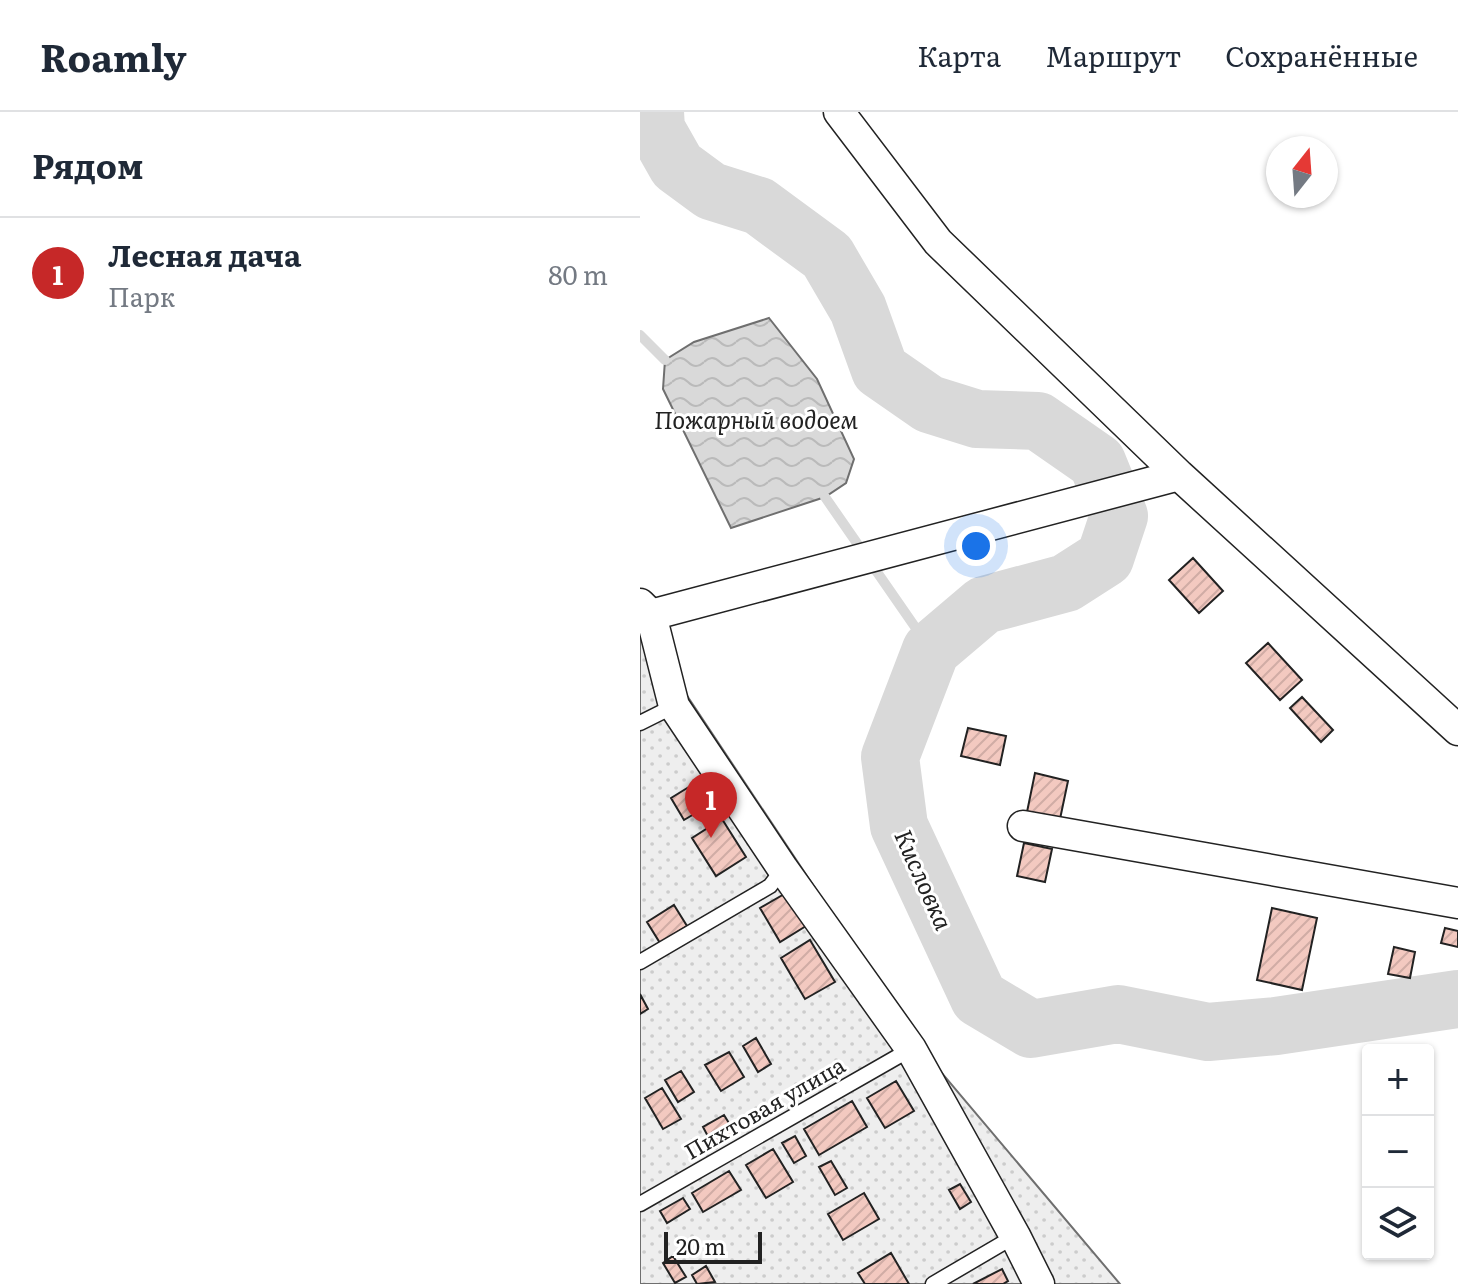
<!DOCTYPE html>
<html lang="ru">
<meta charset="utf-8">
<style>
body{margin:0;font-family:Literata,serif;background:#f6f6f7;color:#1f2937}
.controls{position:absolute;right:24px;bottom:24px;display:grid;overflow:hidden;border-radius:8px;box-shadow:0 2px 6px #0004}
.controls button{width:72px;height:72px;display:grid;place-items:center;padding:0;border:0;border-bottom:2px solid #e0e1e3;background:#fff;color:#1f2937;font:40px sans-serif}
.compass{position:absolute;left:626px;top:24px;width:72px;height:72px;border-radius:50%;background:#fff;box-shadow:0 2px 6px #0004;rotate:17deg}
.scale{position:absolute;left:24px;bottom:20px;width:98px;box-sizing:border-box;padding-left:8px;border:4px solid #222;border-top:0;font-size:22px;line-height:28px;white-space:nowrap;color:#222;-webkit-text-stroke:6px #fff;paint-order:stroke}
.you{position:absolute;left:336px;top:434px;width:28px;height:28px;margin:-20px;border:6px solid #fff;border-radius:50%;background:#1a73e8;box-shadow:0 0 0 12px #1a73e833}
.badge{display:grid;place-items:center;width:52px;height:52px;border-radius:50%;background:#c62828;color:#fff;font-size:26px;font-weight:700}
.pin{position:absolute;translate:-50% -66px;filter:drop-shadow(0 2px 4px #0008)}
.pin::after{content:'';position:absolute;top:42px;width:28px;height:24px;background:inherit;clip-path:polygon(0 0,100% 0,50% 100%)}
.list{margin:0;padding:0;list-style:none}
h2{display:flex;justify-content:space-between;align-items:center;height:104px;margin:0;padding:0 32px;font-size:34px}
h2 small{font-size:26px;font-weight:400;color:#747a83}
.list li{display:grid;grid-template-columns:52px 1fr auto;gap:24px;align-items:center;box-sizing:border-box;height:112px;padding:0 32px;border-top:2px solid #e0e1e3}
.list b{display:block;font-size:30px;white-space:nowrap}
.list p{margin:0;font-size:26px;white-space:nowrap;color:#747a83}
.list em{font-size:26px;font-style:normal;color:#747a83}
.icon{flex:none;width:44px;height:44px;fill:none;stroke:currentColor;stroke-width:2;stroke-linecap:round;stroke-linejoin:round}
.map{position:relative;flex:none;width:818px;height:1172px;overflow:hidden}
header{display:flex;align-items:center;gap:48px;box-sizing:border-box;height:112px;padding:0 40px;background:#fff;border-bottom:2px solid #e0e1e3}
header strong{font-size:38px}
nav{display:flex;gap:44px;margin-inline-start:auto;font-size:28px}
main{display:flex}
aside{flex:1;background:#fff}
.map>svg:first-child{display:block}
.garden{fill:url(#garden-dots);stroke:#6f6f6f;stroke-width:2}
.water{fill:url(#water-waves);stroke:#6f6f6f;stroke-width:2}
.lines{fill:none;stroke-linecap:round;stroke-linejoin:round}
.stream{stroke:#d9d9d9;stroke-width:10}
.river{stroke:#d9d9d9;stroke-width:58}
.building{fill:url(#building-hatch);stroke:#222;stroke-width:2}
.lane-casing{stroke:#222;stroke-width:17}
.street-casing{stroke:#222;stroke-width:33}
.lane{stroke:#fff;stroke-width:14}
.street{stroke:#fff;stroke-width:30}
.labels{text-anchor:middle;dominant-baseline:central;stroke-width:6;stroke-linejoin:round;paint-order:stroke}
.street-label{font-size:22px;fill:#222;stroke:#fff}
.water-label{font-size:24px;font-style:italic;fill:#222;stroke:#fff}
</style>
<header>
<strong>Roamly</strong>
<nav><a>Карта</a><a>Маршрут</a><a>Сохранённые</a></nav>
</header>
<main>
<aside>
<h2>Рядом<small></small></h2>
<ul class="list">
<li><span class="badge">1</span><div><b>Лесная дача</b><p>Парк</p></div><em>80 m</em></li>
</ul>
</aside>
<div class="map">
<svg width="818" height="1172" viewBox="0 0 818 1172">
<defs>
<pattern id="garden-dots" width="8" height="8" patternUnits="userSpaceOnUse" patternTransform="scale(2)"><rect width="8" height="8" fill="#eee"/><path d="M2 2h.1M6 6h.1" fill="none" stroke="#ccc" stroke-width="1.8" stroke-linecap="round"/></pattern>
<pattern id="water-waves" width="16" height="10" patternUnits="userSpaceOnUse" patternTransform="scale(2)"><rect width="16" height="10" fill="#d9d9d9"/><path d="M0 5q4-4 8 0t8 0" fill="none" stroke="#bababa"/></pattern>
<pattern id="building-hatch" width="6" height="6" patternUnits="userSpaceOnUse" patternTransform="scale(2)"><rect width="6" height="6" fill="#f3c9c0"/><path d="M-1 1l2-2M0 6l6-6M5 7l2-2" fill="none" stroke="#d0aca5"/></pattern>
</defs>
<rect width="100%" height="100%" fill="#fff"/>
<path class="garden" d="M0,513L284,940L480,1172H0Z"/>
<path class="water" d="M129,206L177,267L214,347L206,371L185,385L91,416L23,277L25,248L54,230Z"/>
<g class="lines">
<path class="stream" d="M0,223L25,248
M185,385L291,538"/>
<path class="river" d="M15,0L16,17L37,54L71,79L119,94L187,144L218,197L240,258L289,292L337,307L398,309L457,350L479,404L465,446L426,471L344,493L291,538L250,645L259,714L339,886L391,917L478,902L568,920L636,914L818,887"/>
</g>
<path class="building" d="M553,446L583,479L559,501L529,468Z
M628,531L662,568L640,588L606,551Z
M662,585L693,618L681,630L650,596Z
M328,616L366,624L360,653L321,644Z
M395,661L428,669L420,707L387,700Z
M57,670L71,692L44,708L31,686Z
M82,707L106,745L76,764L52,726Z
M384,731L412,737L405,770L377,764Z
M146,781L166,814L140,830L120,796Z
M34,793L47,814L20,831L7,810Z
M632,796L677,806L662,878L617,868Z
M805,816L818,819V835L801,831Z
M170,828L195,870L165,887L141,846Z
M754,835L775,840L770,866L748,862Z
M0,882L8,897L0,902Z
M116,926L131,952L118,960L103,934Z
M89,940L104,965L81,979L65,953Z
M41,959L54,980L38,990L25,968Z
M256,969L274,999L245,1016L227,986Z
M22,976L41,1007L23,1017L5,986Z
M212,989L227,1015L179,1043L164,1017Z
M84,1003L95,1021L73,1034L63,1015Z
M155,1024L166,1044L154,1051L142,1031Z
M133,1037L153,1070L126,1086L106,1053Z
M191,1049L207,1076L195,1083L179,1055Z
M89,1059L101,1078L63,1100L52,1081Z
M320,1072L331,1090L320,1097L309,1078Z
M224,1081L239,1107L203,1128L188,1102Z
M43,1086L50,1097L27,1111L20,1099Z
M251,1141L269,1172H225L218,1161Z
M33,1144L46,1165L35,1171L23,1151Z
M66,1154L75,1170L57,1172L52,1163Z
M362,1157L368,1169L363,1172H333Z"/>
<g class="lines">
<defs>
<path id="lane" d="M0,611L34,594
M0,850L130,774L143,757
M0,1092L271,937
M293,1172L375,1124"/>
<path id="street" d="M199,0L298,130L539,363L818,618
M0,492L11,503L34,594L143,757L271,937L375,1124L399,1172
M11,503L539,363
M383,714L818,791"/>
</defs>
<use href="#lane" class="lane-casing"/>
<use href="#street" class="street-casing"/>
<use href="#lane" class="lane"/>
<use href="#street" class="street"/>
</g>
<g class="labels">
<g class="street-label">
<text transform="translate(124 995) rotate(-30)">Пихтовая улица</text>
</g>
<g class="water-label">
<text x="116" y="306">Пожарный водоем</text>
<text transform="translate(285 767) rotate(66)">Кисловка</text>
</g>
</g>
</svg>
<div class="controls">
<button>+</button>
<button>−</button>
<button><svg class="icon" aria-label="layers" viewBox="0 0 24 24"><path d="M12 4l9 5-9 5-9-5zM3 14l9 5 9-5"/></svg></button>
</div>
<svg class="compass" viewBox="-18 -18 36 36"><path d="M0-13l5 13h-10z" fill="#e53935"/><path d="M0 13l5-13h-10z" fill="#747a83"/></svg>
<div class="scale">20 m</div>
<div class="you"></div>
<div class="pin badge" style="left:71px;top:726px">1</div>
</div>
</main>
